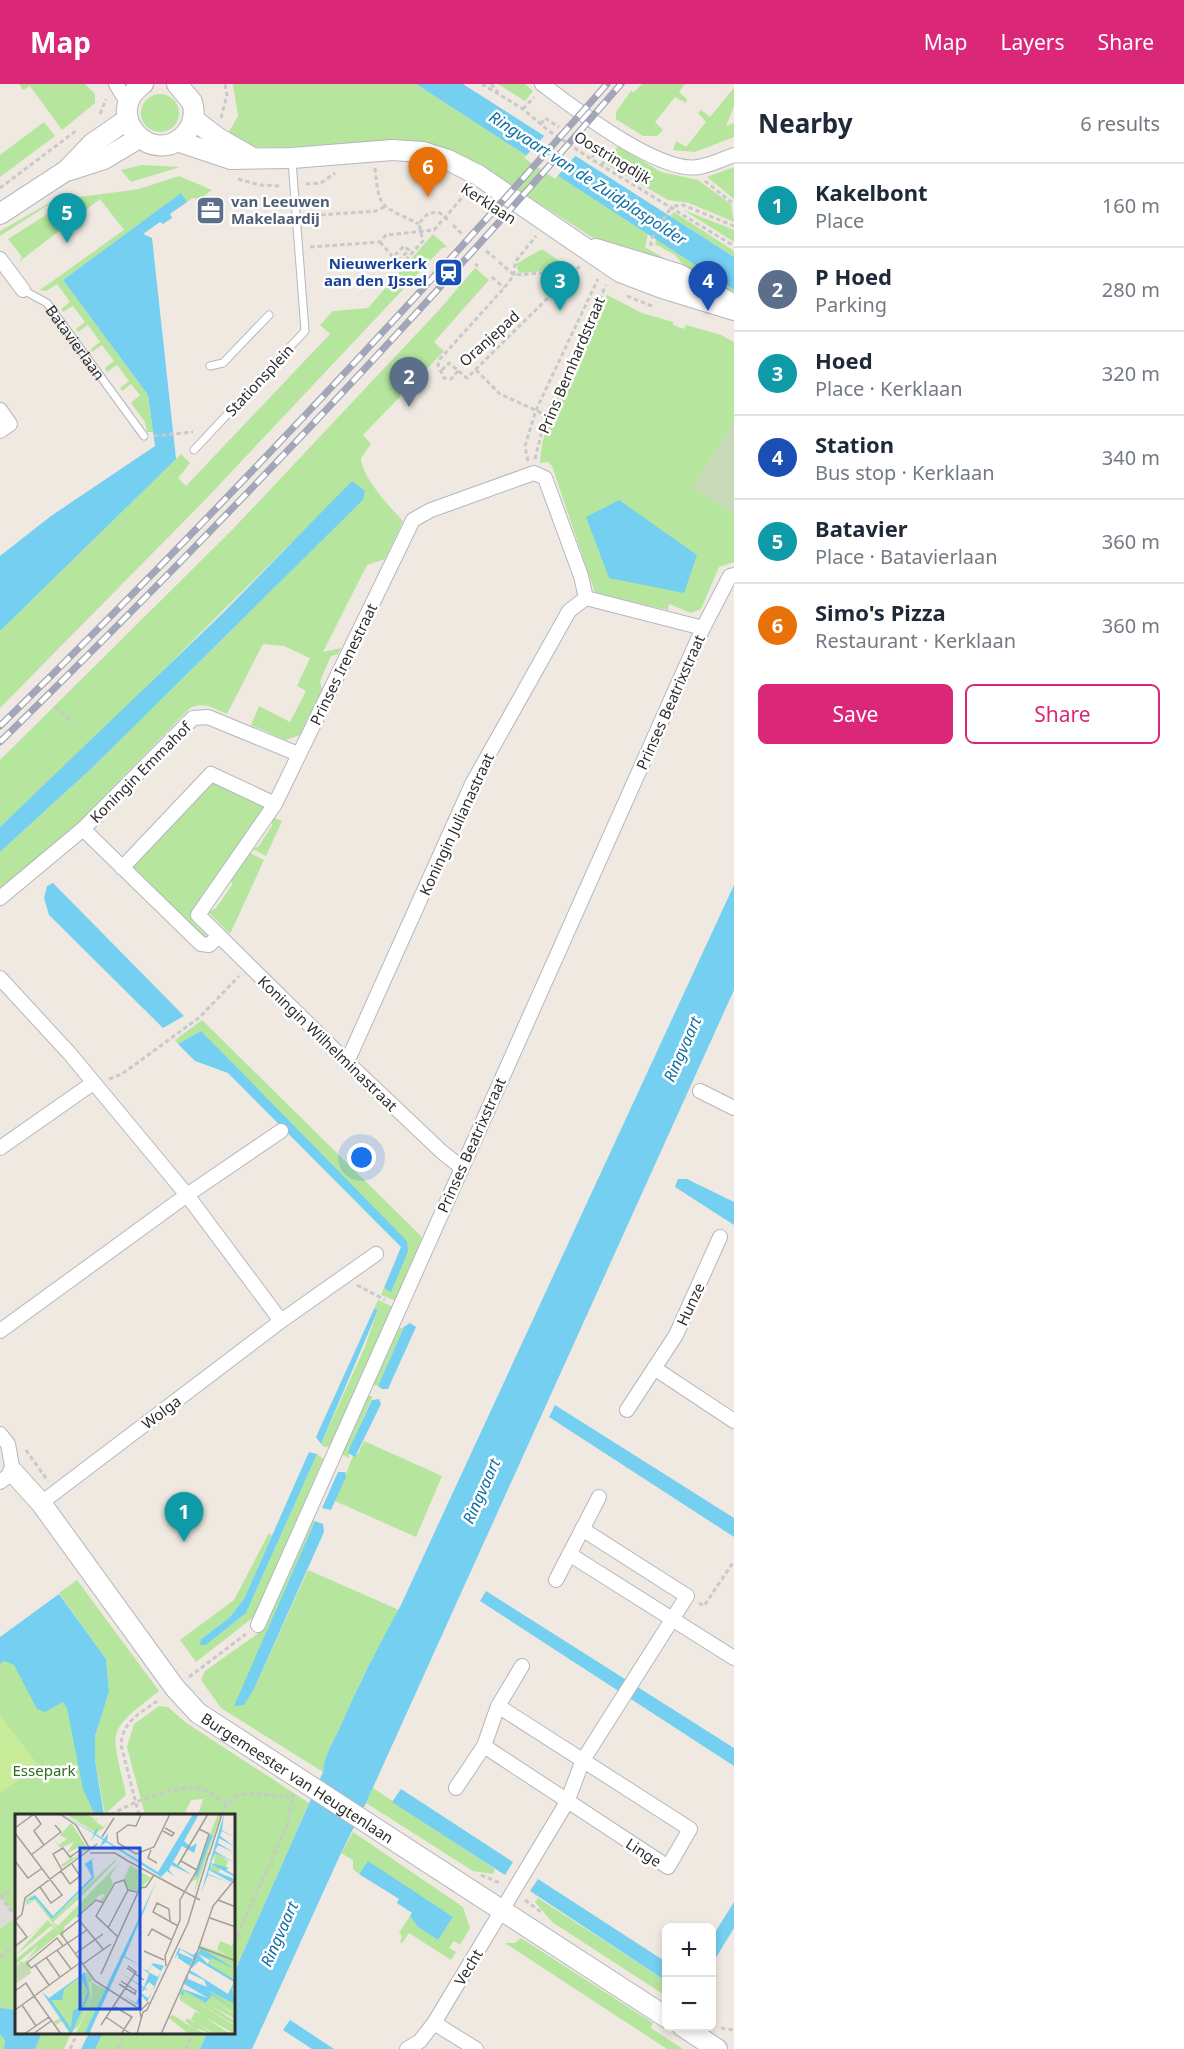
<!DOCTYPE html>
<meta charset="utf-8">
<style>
body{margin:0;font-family:"Noto Sans",sans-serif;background:#f6f6f7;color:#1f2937}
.controls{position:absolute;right:18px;bottom:18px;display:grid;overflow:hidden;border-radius:9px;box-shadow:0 3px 9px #0003}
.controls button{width:54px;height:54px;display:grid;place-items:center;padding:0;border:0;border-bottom:2px solid #e0e1e3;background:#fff;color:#1f2937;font:30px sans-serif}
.you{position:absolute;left:362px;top:1074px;width:21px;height:21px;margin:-15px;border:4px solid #fff;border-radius:50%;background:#1a73e8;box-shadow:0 0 0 9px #1a73e833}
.badge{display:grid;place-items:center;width:39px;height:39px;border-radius:50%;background:#db2777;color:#fff;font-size:20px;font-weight:700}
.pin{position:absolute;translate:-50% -50px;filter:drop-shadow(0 2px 3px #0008)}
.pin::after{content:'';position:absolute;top:32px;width:21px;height:18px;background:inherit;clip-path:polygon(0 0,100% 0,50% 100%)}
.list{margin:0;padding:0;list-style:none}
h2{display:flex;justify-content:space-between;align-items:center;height:78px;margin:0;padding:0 24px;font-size:26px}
h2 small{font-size:20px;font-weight:400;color:#747a83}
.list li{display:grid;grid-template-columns:39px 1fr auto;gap:18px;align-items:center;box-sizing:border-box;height:84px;padding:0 24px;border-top:2px solid #e0e1e3}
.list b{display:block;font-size:22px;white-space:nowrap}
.list p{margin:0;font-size:20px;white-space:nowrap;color:#747a83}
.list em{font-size:20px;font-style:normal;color:#747a83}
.actions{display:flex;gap:12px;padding:18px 24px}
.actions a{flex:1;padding:14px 0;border:2px solid #db2777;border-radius:9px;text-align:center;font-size:21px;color:#db2777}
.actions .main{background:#db2777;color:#fff}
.map{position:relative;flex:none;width:734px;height:1965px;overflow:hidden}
header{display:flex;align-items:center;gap:36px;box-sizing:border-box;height:84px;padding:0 30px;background:#db2777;color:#fff}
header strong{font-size:28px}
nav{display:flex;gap:33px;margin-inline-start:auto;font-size:21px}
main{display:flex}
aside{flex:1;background:#fff}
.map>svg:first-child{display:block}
.green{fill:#b6e59e;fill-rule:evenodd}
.cemetery{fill:#c8d9b8}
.pitch{fill:#c9ec9a}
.plaza{fill:#dfdcd8}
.water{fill:#75cff0}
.pier{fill:#efe9e1}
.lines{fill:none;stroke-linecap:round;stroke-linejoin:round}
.lane-casing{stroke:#b4b7c1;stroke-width:9}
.street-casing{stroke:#b4b7c1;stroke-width:16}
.secondary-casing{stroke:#b4b7c1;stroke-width:22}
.path{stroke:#c9c9c9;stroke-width:3;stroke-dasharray:4.5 3;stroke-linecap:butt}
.lane{stroke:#fff;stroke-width:7}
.street{stroke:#fff;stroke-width:14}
.secondary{stroke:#fff;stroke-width:20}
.rail-casing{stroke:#a3a6b8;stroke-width:7}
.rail{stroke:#fff;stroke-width:4.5;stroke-dasharray:14;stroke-linecap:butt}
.labels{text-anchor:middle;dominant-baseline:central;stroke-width:5;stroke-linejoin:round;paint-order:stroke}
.street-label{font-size:15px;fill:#2e2e2e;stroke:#fff}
.service-label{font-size:15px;font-weight:bold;fill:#4e5e75;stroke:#fff;text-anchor:start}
.transit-label{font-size:15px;font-weight:bold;fill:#164399;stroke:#fff;text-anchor:end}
.park-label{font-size:15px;fill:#2c6e1b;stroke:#fff}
.water-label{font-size:16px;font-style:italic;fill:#0d6fa3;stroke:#fff}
.inset-river{fill:none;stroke:#75cff0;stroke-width:3}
.inset-road{fill:none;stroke:#a29e99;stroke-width:1.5}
.view{fill:#1d4ed8;fill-opacity:0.15;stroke:#1d4ed8;stroke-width:3}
.inset-edge{fill:none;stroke:#2e2e2e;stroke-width:3}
</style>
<header>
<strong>Map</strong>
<nav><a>Map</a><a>Layers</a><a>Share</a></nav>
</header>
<main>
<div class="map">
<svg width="734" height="1965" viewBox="0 0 734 1965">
<rect width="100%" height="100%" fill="#efe9e1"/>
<path class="green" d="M19,0H85L95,10V19L62,46L30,2L23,6Z
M233,0H416L648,150L645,163L667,176L628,164L625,168L598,157L482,83L445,64L251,63L226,53L238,32Z
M498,0H525L533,7L525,17Z
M642,0H685L679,8L687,15L686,19L675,13L655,38L663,46L657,52H643L616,35V28L631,7L634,8Z
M734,4V23L726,42L734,39V53L695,68L673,66L676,57L686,63L706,38L698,29L701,26L710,33Z
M141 29a19 19 0 1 1 38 0a19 19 0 1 1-38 0Z
M44,38L55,52L0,93V71Z
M618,62L661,88L698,96L731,120L734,138L689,119L668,116L606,80Z
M142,81L180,83L131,98L121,86Z
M734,83V115L707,93Z
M179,92L212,106L200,115L192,114L187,118L180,110L63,196L148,311L153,348H147L145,338L131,319L140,311L131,300L122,307L120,304L129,297L117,281L107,288L105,284L114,277L102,261L92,268L91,265L100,258L88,241L78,248L76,245L85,238L73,222L63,228L61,225L70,218L57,200L46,207L40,206L124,146L100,115L19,178L22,173L8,155L73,114L139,105Z
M65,110L0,152V147Z
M684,126L734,146V158L685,127Z
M674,128L734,167V173L670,132Z
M433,150L447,163L442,164L204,417L0,624V547L181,370L190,379L178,394L186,402L330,250L320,241L333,227L368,224Z
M656,155L734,206V213L685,183L675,171L655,160Z
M542,165L571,185L519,189L516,180Z
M475,184L489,196L434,258L444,267L363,351L371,360L361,374C362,394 390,423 403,437L385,475L367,481L323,568L341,564L338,570L331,572L320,597L322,606L302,650L286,656L251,641L259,622L290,638L306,607L297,602L310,574L284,562L263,560L227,630C215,625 203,617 190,624L64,754L0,804V768L94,682L363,416L365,407L290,460L122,627L0,743V676L233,445L439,226Z
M607,211L642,229L673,238V241L684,245L686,241L721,251L734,258V337L693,404L734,429V478L719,483L701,525L691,529L669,520L668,526L595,509L552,382L548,378L540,379C542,329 585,257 607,211ZM619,416L609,493L587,433Z
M212,693L267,719L191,830L192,837L207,852L206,856L126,782Z
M272,733L282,737L266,772L251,764L258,763L272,742Z
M248,768L264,776L230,850L208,828L216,824L232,801L231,794Z
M202,936L421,1152L422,1157L396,1217L381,1211L384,1204L391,1207L408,1168L201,947L178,960L175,956Z
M378,1216L393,1223L332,1362L324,1363L321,1360L364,1265L378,1226L374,1225Z
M404,1243L378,1302L372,1300L398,1245Z
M368,1312H373L350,1363L349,1374L341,1370Z
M364,1357L442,1392L416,1453L335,1417L353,1372L358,1370Z
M317,1370L323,1375L255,1532L196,1578L180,1556L234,1516L269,1449L272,1451L244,1515L229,1534L201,1555L206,1561L246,1529Z
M313,1436L315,1437L235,1622L254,1605L308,1486L399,1526C377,1564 358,1601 341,1642C333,1660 326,1668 323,1688L221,1624L201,1596L205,1587L264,1545Z
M77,1496L159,1607C103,1651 112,1644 126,1711L105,1730L95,1677V1652L109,1608L106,1575L59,1509Z
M57,1532L98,1731H16V1948L22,1965H0V1574Z
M159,1622L168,1623L185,1638L309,1719L234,1889V1731H198L203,1715L191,1716L184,1731H145L127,1663L134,1640Z
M373,1704L495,1785L493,1790L473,1787L366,1719Z
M353,1748L463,1823L470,1844L460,1861L454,1857L449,1864L456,1868L451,1876L409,1849L402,1859L400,1858L402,1852L399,1849L410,1832L418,1843L438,1856L453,1833L367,1778L359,1790L353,1785V1776L341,1769Z
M538,1814L666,1897V1912L552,1838L535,1818Z
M521,1854L653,1939L651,1944L683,1965H667L505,1859H515Z
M42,1949V1948L71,1949L64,1965H35Z
M103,1949H207L200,1965H95Z"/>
<path class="cemetery" d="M734,337V429L693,404Z"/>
<path class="pitch" d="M0,1631L38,1681L0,1709Z"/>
<path class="plaza" d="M0,1811L16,1833L0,1845Z"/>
<path class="water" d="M416,0H463L734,173V206Z
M181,109L187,118L170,130L172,134L163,140L160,138L143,150L152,154L176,375L0,547V472L51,432L155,362L148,311L63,196Z
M352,397L365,407L363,416L94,682L0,768V743L224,528Z
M619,416L697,471L684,509L609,494L586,433Z
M53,799L184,932L163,944L49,831L44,814L47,802Z
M734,801V906L366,1719L341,1769L252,1965H200L207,1949L234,1948V1889L323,1688C326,1666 333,1660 341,1641C359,1600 378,1562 400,1523Z
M201,947L407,1157L408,1168L391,1208L384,1204L401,1163L228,989L195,977L178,960Z
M678,1095H687L734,1118V1141L675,1103Z
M374,1225L378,1226L321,1360L316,1353Z
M410,1239L416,1243L388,1305H382L378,1302L404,1243Z
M379,1315L381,1320L355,1373L348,1369L350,1363L372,1316Z
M555,1321L734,1434V1453L549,1333Z
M309,1368L317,1370L246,1529L206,1561H200L201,1555L229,1534L244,1515Z
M338,1388H345L346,1393L331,1426L322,1424Z
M315,1437L323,1440L324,1448L254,1605L244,1621L234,1622Z
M486,1507L734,1664V1682L480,1517Z
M59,1510L106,1575L109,1608L95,1652V1677L104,1731H95L83,1705L67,1624L63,1618L45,1628L37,1625L14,1581L4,1577L0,1580V1553Z
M401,1705L513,1778L505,1791L392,1718Z
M368,1777L453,1833L438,1856L418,1843L410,1832L412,1829L397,1819L399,1815L359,1790Z
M538,1795L666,1878V1897L530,1807Z
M734,1818V1844L712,1880V1853Z
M0,1924L16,1926V1948L42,1949L35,1965H4L5,1956L0,1950Z
M290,1936L334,1965H312L283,1946Z
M89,1949H103L95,1965H81Z"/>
<path class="pier" d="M546,50L577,70L555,95L524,74Z"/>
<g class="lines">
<defs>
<g id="lane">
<path id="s1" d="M23,206L47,219L144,352"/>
<path d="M210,282L223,279L269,231"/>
<path d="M194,366L305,247L292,77"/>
</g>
<path id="street" d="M116,0L128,20
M542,0C574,24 659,90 699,83C711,81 723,75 734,71
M0,175L23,206
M0,326L10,340L0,347
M83,745L201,860L209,861L218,853
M122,784L211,690L275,720
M0,814L83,745L193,634L208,633L298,670
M0,894L70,970L187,1111L281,1237
M347,978L472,700L569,527L586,514
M700,1007L734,1024
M0,1064L93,999
M461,1083L442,1068L347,978L198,831L275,720L413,436L431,426L534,389L545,394L581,492L586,514L703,544
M0,1247L187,1111L281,1047
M654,1284L734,1337
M627,1326L676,1251L720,1153
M0,1350L8,1360L13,1388L0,1398
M41,1419L281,1237L376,1170
M569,1470L734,1574
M556,1496L599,1413
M258,1541L703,544L730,492L734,491
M484,1662L668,1783L690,1745L498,1622
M456,1704L484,1662L498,1622L522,1582
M434,1939L476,1965
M407,1965L420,1957L434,1939L567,1718L583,1676L687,1512L582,1445"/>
<g id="secondary">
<path d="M143,0C99,30 155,88 187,48C194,39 195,28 192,18L177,0"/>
<path d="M193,35L218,54L251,73"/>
<path d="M177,57L231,75L292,74L392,66L423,68L448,76L478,91L620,188L662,204L734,226"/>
<path d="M70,86L104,75L139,54"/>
<path d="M0,130L67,86L93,59L128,35"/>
<path d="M596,165L678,190L727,217"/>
<path id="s2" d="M13,1388L41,1419L175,1604L198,1629L666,1933"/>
<path d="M682,1942L717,1965"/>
</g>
</defs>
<use href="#lane" class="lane-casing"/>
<use href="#street" class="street-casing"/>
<use href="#secondary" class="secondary-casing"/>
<path class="path" d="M482,0L523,25L549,47L591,75L734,162
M491,0L498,8
M523,25L534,13
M100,30L106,15
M221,34L227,11L225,0
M541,40L545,34L559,43
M582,56L597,66L591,75
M602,81L610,68
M375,84C379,127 381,121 419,140
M238,95L260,101L281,102
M705,97L734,120
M306,100L321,99L335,89
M0,104L77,46
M674,122L683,121L734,142
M306,132L376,127L384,123
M453,141L463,151
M380,158L393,173L404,162L409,166L398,177L402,180L423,157L419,140C425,131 429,127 440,129L450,138
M651,162V155L672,122
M310,163L380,158L386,151L434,146L468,107
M486,167L495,174
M499,178L514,191L576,187
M475,180L478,182
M492,193L504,204
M627,212L654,223
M442,286L449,279L467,294L580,182
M476,286L500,310L546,331
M458,287L451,295L444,294L438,281L440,275L504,204L514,191L515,178L536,152
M154,352L193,348
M535,375L546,331L606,201
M528,377L525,362L536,326L598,195
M55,622L73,640
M109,995L122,990L200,933L239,892
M357,1201L385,1216
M26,1366L48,1397
M699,1519L704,1522L734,1477
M189,1593L246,1550
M111,1731C131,1718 178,1700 201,1705C210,1708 219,1714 226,1719
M139,1731L121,1661C122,1637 142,1628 160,1615
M221,1731C236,1698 261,1713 289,1713
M481,1791L502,1800
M0,1812L16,1833
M1,1813L16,1801
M525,1816L541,1828
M234,1859L288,1739L293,1710
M0,1873L16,1861
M721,1944L734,1946
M70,1965L78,1948
M118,1965L125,1948
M186,1965L193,1948"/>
<use href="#lane" class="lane"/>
<use href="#street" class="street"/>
<use href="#secondary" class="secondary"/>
<defs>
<path id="rail" d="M0,642C211,436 412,221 607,0
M0,658C216,447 423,228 621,0"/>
</defs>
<use href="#rail" class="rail-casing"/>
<use href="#rail" class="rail"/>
</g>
<defs>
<symbol id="office-square" viewBox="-11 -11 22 22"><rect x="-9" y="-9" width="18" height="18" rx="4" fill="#5c6f8a" stroke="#fff"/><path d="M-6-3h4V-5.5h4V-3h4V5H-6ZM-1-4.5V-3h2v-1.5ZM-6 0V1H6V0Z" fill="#fff"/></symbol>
<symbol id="station-square" viewBox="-11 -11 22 22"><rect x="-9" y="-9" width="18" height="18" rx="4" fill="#1a4fb4" stroke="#fff"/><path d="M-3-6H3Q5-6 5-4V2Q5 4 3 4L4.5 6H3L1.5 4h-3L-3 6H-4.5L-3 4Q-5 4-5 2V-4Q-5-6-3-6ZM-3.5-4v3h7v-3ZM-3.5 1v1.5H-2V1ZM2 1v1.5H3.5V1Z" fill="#fff"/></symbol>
</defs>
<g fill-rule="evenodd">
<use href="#office-square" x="194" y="110" width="33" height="33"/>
<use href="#station-square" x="432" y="172" width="33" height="33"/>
</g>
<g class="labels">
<g class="street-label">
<text transform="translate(613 73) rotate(31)">Oostringdijk</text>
<text transform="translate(489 119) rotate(33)">Kerklaan</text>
<text transform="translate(489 254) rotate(-42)">Oranjepad</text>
<text stroke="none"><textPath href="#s1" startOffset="76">Batavierlaan</textPath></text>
<text transform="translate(571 281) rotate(-67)">Prins Bernhardstraat</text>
<text transform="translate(259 296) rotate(-47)">Stationsplein</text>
<text transform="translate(343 580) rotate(-64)">Prinses Irenestraat</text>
<text transform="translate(670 618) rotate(-66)">Prinses Beatrixstraat</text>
<text transform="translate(140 688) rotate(-45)">Koningin Emmahof</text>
<text transform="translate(456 740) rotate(-65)">Koningin Julianastraat</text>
<text transform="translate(328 959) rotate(44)">Koningin Wilhelminastraat</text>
<text transform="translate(471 1061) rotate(-66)">Prinses Beatrixstraat</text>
<text transform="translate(690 1220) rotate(-65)">Hunze</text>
<text transform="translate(161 1328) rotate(-37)">Wolga</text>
<text stroke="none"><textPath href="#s2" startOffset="423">Burgemeester van Heugtenlaan</textPath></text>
<text transform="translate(644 1768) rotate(33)">Linge</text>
<text transform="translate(468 1883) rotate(-59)">Vecht</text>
</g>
<g class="service-label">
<text x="231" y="117">van Leeuwen<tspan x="231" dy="17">Makelaardij</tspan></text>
</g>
<g class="transit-label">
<text x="427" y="179">Nieuwerkerk<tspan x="427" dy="17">aan den IJssel</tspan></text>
</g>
<g class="park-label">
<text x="44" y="1686">Essepark</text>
</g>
<g class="water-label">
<text transform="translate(588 94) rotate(33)">Ringvaart van de Zuidplaspolder</text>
<text transform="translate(682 965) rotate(-66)">Ringvaart</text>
<text transform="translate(481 1407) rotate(-66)">Ringvaart</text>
<text transform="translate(279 1850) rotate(-66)">Ringvaart</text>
</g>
</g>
<g transform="translate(15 1730)">
<rect width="220" height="220" fill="#efe9e1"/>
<path d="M51,0H71L80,5L79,9L83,3L81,8L89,13L94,7L89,14L81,19ZM203,0H206L179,80L182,65L176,68ZM56,9L73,35L48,53L46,51L55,45L50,38L59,44L69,36L65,33L52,39L59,28L45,34L39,25L44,31L52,25L45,21ZM200,39L213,47L210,55L206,54L203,59L194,54L199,50ZM100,46L101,47L68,81L39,107V109L43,112L104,49L95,62L98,70L88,88L85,86L90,81L86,80L49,113L48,124L44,120L12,146L16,159L0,170V152L9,149L24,131L0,151V146L39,114L36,112L0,142L31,108L0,135V134L33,106L44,117L20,86L11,91V86L19,80L12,88L21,85L37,105ZM115,51L136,64L122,77L114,75L109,65ZM220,123V200L196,185L220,201V205L193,190L220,207V211L170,181L220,212V220L188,202L215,220H200L183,210L198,220L180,214L189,220H174L154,204L152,209L156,199L154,203L158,201L178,214L170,207L172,204L181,209L176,205L180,198L186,200L165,186V181L161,187L168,176L192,189L195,182L177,173L179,171L192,179L194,169L214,182L220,168L193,151L196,146L183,139L187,127L186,132L213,141L202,136L205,127L217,132ZM71,157L78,166L74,169L76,181L69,197L77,180L76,168L90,175L69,220H61L81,175L60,220L63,212L55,220L47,207L41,211L39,207L47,203L34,185L69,160L72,171Z" fill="#b6e59e"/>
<path d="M7,147L15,159L0,170V153Z" fill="#c8d9b8"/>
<path d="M47,0L79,19L83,12L81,20L89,25L93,19L92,27L143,58L178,0H184L169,27L176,33L182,29L179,39L167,32L158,48L177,61L156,51L154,56L159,62L152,57L146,63L91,28L85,33L88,26L80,21L75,28L79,20ZM209,0L207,16L220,24L207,17L205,22L220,33L204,24L203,29L220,39L203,31L200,37L220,49L200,39L196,49L214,54L211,56L220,61V63L196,50L195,55L219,65L216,68L194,56L193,60L216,69L193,61L186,79ZM80,43L77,46L79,64L37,105L21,85L11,87L20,81L38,102L77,63L70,50ZM142,66L110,142L126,152L109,143L74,220H69ZM164,134L178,141L181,138L193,150L195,146L183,140L186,134L220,155L190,141L196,145L194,150L220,166L217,176L220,190L192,176L220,196L197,181L191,189L168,176L169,181L165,180L169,172L168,175L193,184L169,170L173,160V165L192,173L189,166L174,159L175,156L213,180L219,168L184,147L176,155L178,145V143L165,135L164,139L178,145L175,152L163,144V140L159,145ZM138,149L149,152L146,157L137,151L133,158L143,163L146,158L138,177L139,172L134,168L130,173L133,177L130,175L126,179L133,184L137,178L132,188L127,182L122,191L108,182L121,189L128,174L104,158L129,173L134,160L127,154L133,157ZM70,158L74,181L56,220L27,178L34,184ZM65,163L73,177L68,191L58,197L56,214L36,186H47L49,175Z" fill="#75cff0" fill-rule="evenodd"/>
<path class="inset-river" d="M181,62L196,21"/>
<path class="inset-road" d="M19,0L26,10L19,17L29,31M45,0L61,11L75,35M126,1L121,12L113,11L102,19L103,29L121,40L139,33L155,0M0,14L19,0M148,17L157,22L159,19L150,14M0,19L47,81L36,89L25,73M87,23L99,4M136,36L133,44L142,49M75,39H100L113,47M16,41L46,18L40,11M194,41L207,0M0,47L13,64L26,55M113,47L185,86M166,47L182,56M163,51L193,0M47,56L38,40L48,34L55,43L65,36M46,57L55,70L65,62L57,50M203,86L221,93M62,103L81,86L89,89M195,104L221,113M0,107L7,100L10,84L82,30M155,107L154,95L142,89L138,98L163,112M93,114L113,76M133,122L137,115L157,126M103,123L81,102L100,69L109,66L113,76L122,78M0,132L12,123L0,107M48,132L16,154L12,149L42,124L48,132L72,116M184,133L221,147M88,135L64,106L46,120L80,167L126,196M42,136L56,155M129,137L149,146M61,139L88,120M31,143L45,163M68,150L96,130M20,151L34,171M151,152L150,142L165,106V86L182,56L194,20L184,15M112,154L129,166M86,160L125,74L131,73L139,61M104,170L120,180L121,177L106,167M0,177L11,169L19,182M19,182L46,220M7,191L21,212M100,193L117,203L106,220M0,196L66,148M91,203L116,220M126,204L125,197L134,188M86,211L121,158L113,152M9,220L34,203M18,220L36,207M122,220L128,198L132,196L173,109L194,39M146,220L182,139L198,92L221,64"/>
<path class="view" d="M65,34H125V195H65Z"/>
<rect width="220" height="220" class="inset-edge"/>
</g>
</svg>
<div class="controls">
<button>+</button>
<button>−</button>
</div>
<div class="you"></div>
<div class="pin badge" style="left:184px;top:1458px;background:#0f9aa8">1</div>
<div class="pin badge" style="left:409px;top:323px;background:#5c6f8a">2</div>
<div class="pin badge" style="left:560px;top:227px;background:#0f9aa8">3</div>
<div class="pin badge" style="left:708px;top:227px;background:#1a4fb4">4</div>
<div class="pin badge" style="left:67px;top:159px;background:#0f9aa8">5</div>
<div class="pin badge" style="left:428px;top:113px;background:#e8710a">6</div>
</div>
<aside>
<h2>Nearby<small>6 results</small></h2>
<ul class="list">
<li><span class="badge" style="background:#0f9aa8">1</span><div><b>Kakelbont</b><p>Place</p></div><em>160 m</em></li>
<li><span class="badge" style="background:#5c6f8a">2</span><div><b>P Hoed</b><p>Parking</p></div><em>280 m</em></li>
<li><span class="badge" style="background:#0f9aa8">3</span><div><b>Hoed</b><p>Place · Kerklaan</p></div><em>320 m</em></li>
<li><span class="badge" style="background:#1a4fb4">4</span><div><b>Station</b><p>Bus stop · Kerklaan</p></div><em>340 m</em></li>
<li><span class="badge" style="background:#0f9aa8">5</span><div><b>Batavier</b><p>Place · Batavierlaan</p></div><em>360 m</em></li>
<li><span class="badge" style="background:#e8710a">6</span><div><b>Simo's Pizza</b><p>Restaurant · Kerklaan</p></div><em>360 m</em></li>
</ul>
<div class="actions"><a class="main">Save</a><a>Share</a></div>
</aside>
</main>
